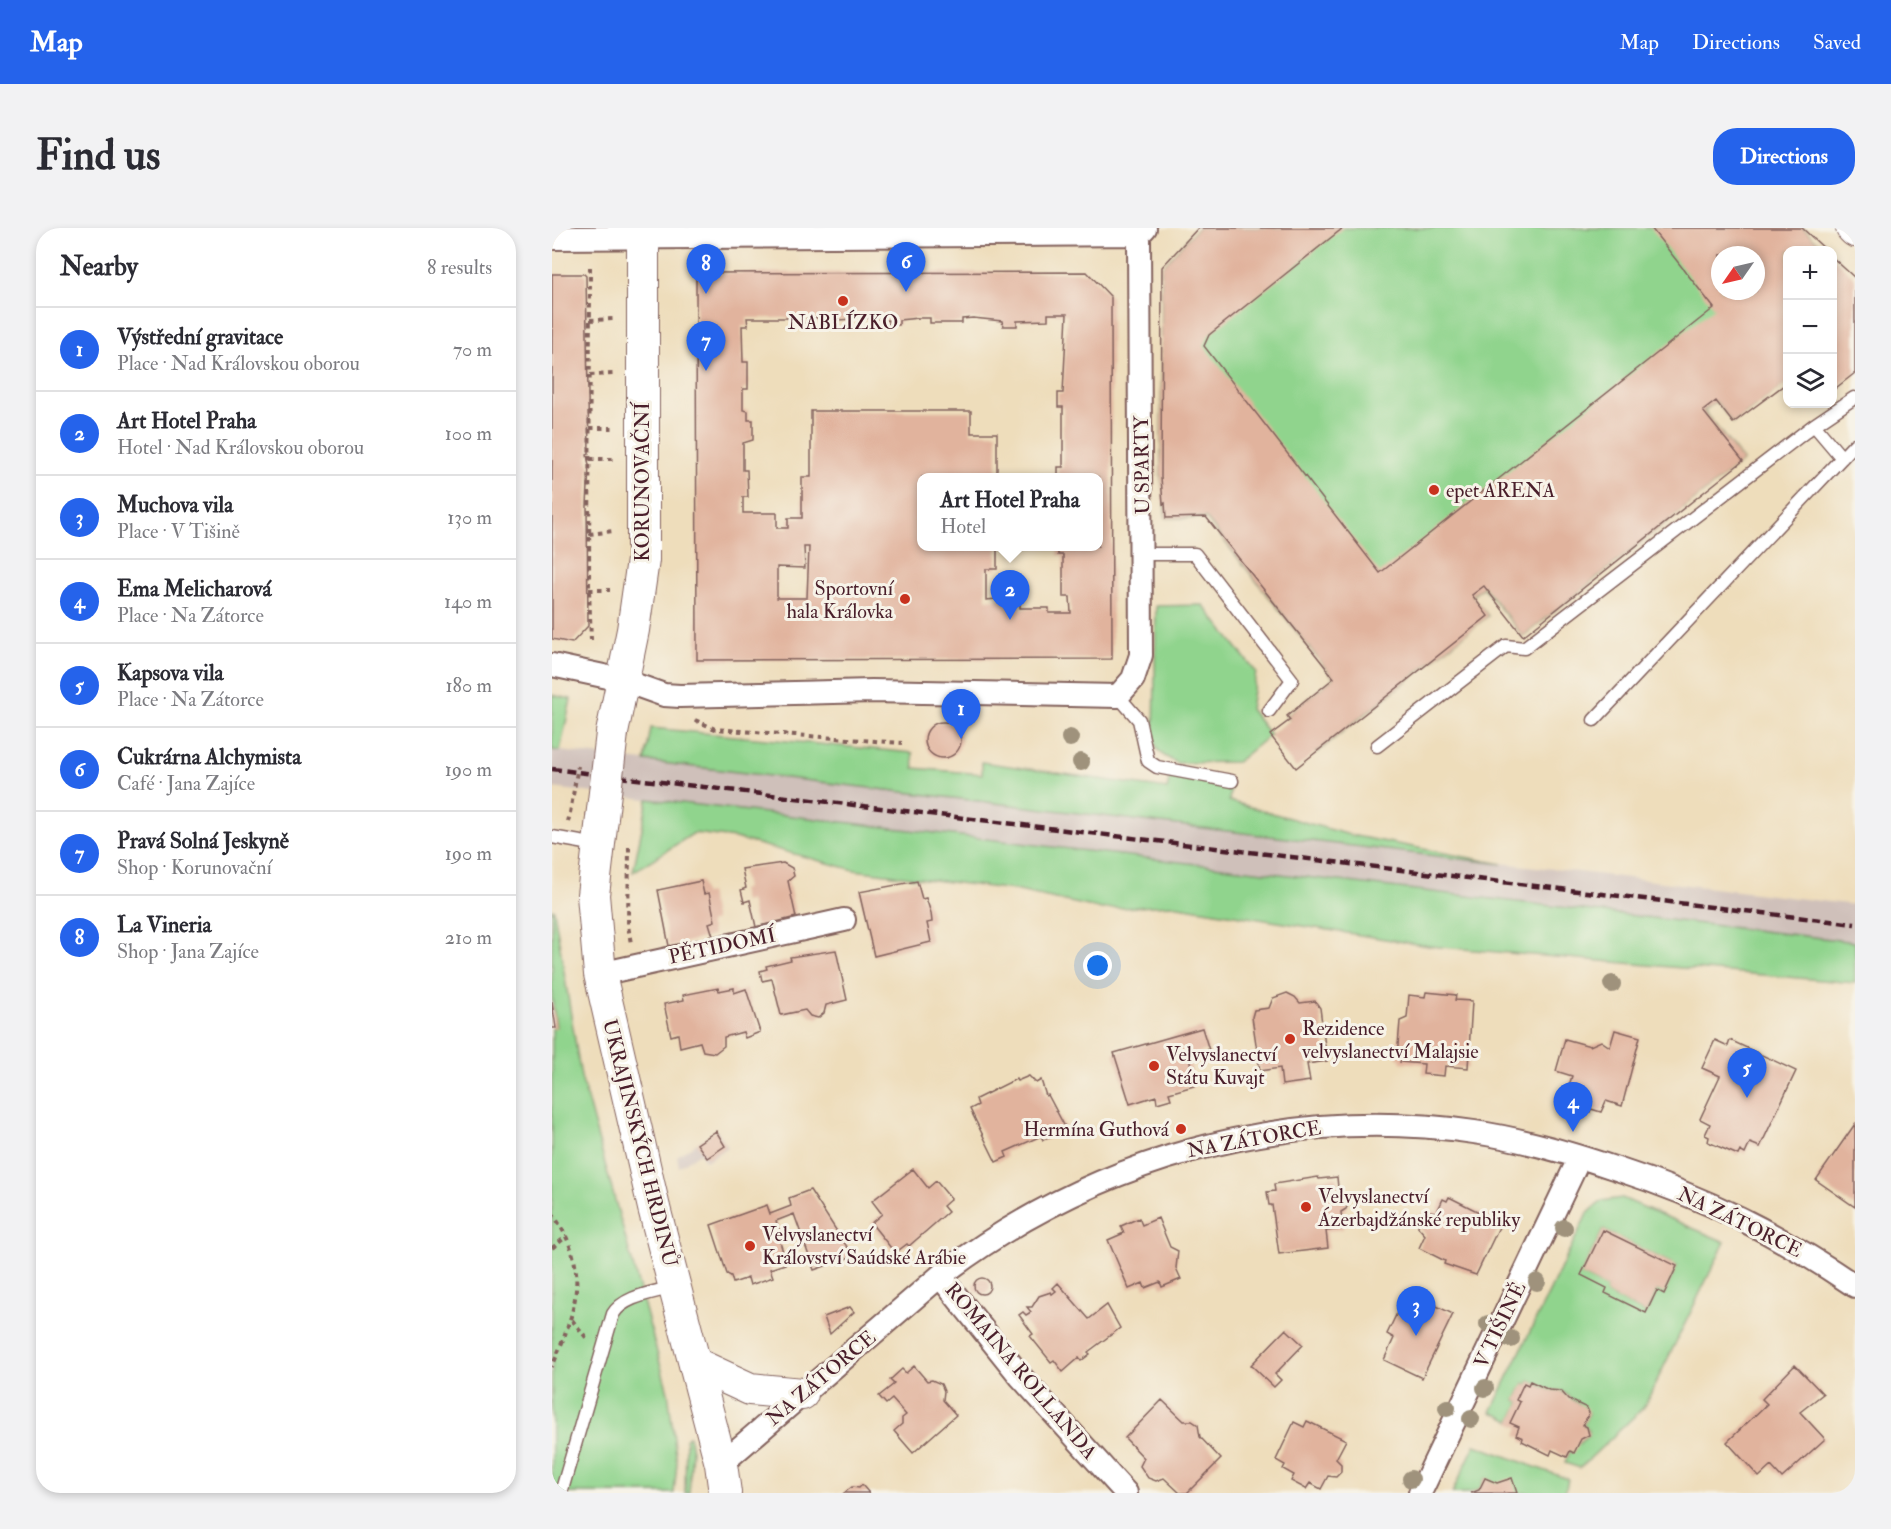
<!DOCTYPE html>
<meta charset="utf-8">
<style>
body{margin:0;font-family:"IM FELL Double Pica",serif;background:#f2f2f3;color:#2b2b33}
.controls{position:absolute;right:18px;top:18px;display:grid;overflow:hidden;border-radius:12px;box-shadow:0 3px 9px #0003}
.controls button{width:54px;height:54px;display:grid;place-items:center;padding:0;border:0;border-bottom:2px solid #e1e1e2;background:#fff;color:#2b2b33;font:30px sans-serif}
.compass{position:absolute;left:1159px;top:18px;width:54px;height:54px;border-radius:50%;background:#fff;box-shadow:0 3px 9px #0003;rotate:236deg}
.you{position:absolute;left:546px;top:738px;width:21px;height:21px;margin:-15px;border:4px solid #fff;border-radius:50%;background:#1a73e8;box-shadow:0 0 0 9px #1a73e833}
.badge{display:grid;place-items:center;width:39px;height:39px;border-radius:50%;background:#2563eb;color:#fff;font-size:20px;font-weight:700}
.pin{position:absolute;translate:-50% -50px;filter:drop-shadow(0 2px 3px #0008)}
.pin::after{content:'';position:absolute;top:32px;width:21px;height:18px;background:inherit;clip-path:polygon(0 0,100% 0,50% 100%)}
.popup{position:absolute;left:365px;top:245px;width:186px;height:78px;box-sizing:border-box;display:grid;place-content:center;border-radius:12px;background:#fff;filter:drop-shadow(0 2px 4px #0005);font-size:20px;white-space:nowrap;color:#7c7c81}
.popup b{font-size:22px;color:#2b2b33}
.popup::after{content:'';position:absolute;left:50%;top:100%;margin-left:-12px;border:12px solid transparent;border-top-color:#fff}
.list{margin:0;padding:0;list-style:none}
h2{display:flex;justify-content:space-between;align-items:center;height:78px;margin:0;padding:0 24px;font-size:26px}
h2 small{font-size:20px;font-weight:400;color:#7c7c81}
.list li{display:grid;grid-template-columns:39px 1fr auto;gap:18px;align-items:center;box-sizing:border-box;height:84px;padding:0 24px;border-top:2px solid #e1e1e2}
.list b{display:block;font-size:22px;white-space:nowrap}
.list p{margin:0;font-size:20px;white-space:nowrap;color:#7c7c81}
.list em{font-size:20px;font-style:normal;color:#7c7c81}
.icon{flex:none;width:33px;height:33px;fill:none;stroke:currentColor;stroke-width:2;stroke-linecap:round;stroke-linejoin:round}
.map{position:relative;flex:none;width:1303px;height:1265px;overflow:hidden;border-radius:24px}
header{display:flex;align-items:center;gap:36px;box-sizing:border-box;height:84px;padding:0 30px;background:#2563eb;color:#fff}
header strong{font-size:28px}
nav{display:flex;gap:33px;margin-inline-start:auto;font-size:21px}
.intro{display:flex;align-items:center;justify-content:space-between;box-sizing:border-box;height:144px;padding:0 36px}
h1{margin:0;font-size:42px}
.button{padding:15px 27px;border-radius:24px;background:#2563eb;color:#fff;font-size:21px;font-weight:700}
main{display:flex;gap:36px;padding:0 36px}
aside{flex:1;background:#fff;border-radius:24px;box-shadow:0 3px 9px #0003}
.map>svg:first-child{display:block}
.industrial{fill:#cfc0ba}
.green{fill:#90d48d;stroke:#6d7a5c;stroke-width:1.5;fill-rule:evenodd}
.building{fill:#e1b39d;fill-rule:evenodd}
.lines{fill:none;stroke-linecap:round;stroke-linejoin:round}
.lane-casing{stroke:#83625d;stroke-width:15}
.street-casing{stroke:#83625d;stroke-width:26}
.secondary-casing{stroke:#83625d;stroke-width:34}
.path{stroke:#83625d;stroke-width:4;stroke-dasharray:4.5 4.5;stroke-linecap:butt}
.lane{stroke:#fff;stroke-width:12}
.street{stroke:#fff;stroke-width:22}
.secondary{stroke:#fff;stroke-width:32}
.rail{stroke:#4a1f2b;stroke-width:4.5;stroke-dasharray:9 4.5;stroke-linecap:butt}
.secondary-bridge-casing{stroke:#83625d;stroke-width:34;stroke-linecap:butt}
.path-bridge{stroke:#83625d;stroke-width:4;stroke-dasharray:4.5 4.5;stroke-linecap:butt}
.secondary-bridge{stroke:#fff;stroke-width:32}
.tree{fill:#9f927c}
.poi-dot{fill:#c8321e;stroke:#f7f3e8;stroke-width:2}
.labels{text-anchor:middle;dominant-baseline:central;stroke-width:6;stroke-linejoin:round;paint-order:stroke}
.poi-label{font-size:20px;fill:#4a1f2b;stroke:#f7f3e8;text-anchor:start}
.street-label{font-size:20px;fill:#4a1f2b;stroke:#f7f3e8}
</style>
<header>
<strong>Map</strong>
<nav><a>Map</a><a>Directions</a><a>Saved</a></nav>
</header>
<div class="intro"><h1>Find us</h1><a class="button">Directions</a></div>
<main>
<aside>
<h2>Nearby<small>8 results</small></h2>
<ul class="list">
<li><span class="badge">1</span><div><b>Výstřední gravitace</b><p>Place · Nad Královskou oborou</p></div><em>70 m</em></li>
<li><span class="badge">2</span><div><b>Art Hotel Praha</b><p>Hotel · Nad Královskou oborou</p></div><em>100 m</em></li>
<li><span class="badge">3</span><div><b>Muchova vila</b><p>Place · V Tišině</p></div><em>130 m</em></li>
<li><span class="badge">4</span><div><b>Ema Melicharová</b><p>Place · Na Zátorce</p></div><em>140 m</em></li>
<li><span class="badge">5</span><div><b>Kapsova vila</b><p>Place · Na Zátorce</p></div><em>180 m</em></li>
<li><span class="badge">6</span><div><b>Cukrárna Alchymista</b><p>Café · Jana Zajíce</p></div><em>190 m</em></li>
<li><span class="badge">7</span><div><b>Pravá Solná Jeskyně</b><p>Shop · Korunovační</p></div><em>190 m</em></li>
<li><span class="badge">8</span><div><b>La Vineria</b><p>Shop · Jana Zajíce</p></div><em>210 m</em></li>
</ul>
</aside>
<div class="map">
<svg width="1303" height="1265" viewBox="0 0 1303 1265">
<rect width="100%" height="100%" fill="#f7f3e8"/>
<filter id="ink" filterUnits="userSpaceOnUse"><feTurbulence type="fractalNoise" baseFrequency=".0167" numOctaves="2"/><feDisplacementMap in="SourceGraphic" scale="12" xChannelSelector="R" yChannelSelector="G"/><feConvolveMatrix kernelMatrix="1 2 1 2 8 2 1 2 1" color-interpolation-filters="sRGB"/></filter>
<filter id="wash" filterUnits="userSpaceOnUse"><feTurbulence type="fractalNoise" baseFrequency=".008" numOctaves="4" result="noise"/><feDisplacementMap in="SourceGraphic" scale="24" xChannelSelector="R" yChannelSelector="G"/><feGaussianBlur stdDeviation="1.35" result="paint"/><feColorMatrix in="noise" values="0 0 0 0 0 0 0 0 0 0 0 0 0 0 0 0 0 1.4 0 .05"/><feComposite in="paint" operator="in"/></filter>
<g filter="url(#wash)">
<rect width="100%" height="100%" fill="#edb"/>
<path class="industrial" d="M0,522L1303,677V714L0,560Z
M165,902L176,919L154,933L148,925L127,939L125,928Z"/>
<path class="green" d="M646,0H1250L1274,22H1236L1235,154L1181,195L1164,173L1152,183L1191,233L971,408L931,359L920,368L936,388L764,525L735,488L782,450L654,290H614L609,249L610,39ZM1168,27H1204V63H1168Z
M651,377L704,444L698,481L718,507L685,534L625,535L612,528L605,521L602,511L604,378Z
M0,467L19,471L8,523L0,522Z
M99,500L361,525L362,540L430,546V534L615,561L618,548L679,558L677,573L798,607L950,636L93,533Z
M96,571L1303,714V755L877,718L620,677L550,681L462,662L302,642L183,610L142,605L81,644Z
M0,681L2,682L29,849L116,1164L125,1235L122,1265H0V800L4,799L0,770Z
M1070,970L1173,1014L1092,1179L1028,1240L1013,1235L1018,1223L1037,1207L1035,1199L1031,1197L1037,1185L1010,1163L997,1162L978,1153L976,1157L972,1155L964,1172L968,1174L959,1193L939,1184L1035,986L1050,973ZM1051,1002L1125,1038L1112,1065L1105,1062L1094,1085L1053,1065L1055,1060L1029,1047Z
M137,1208L140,1222L137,1265H133L134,1210Z
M923,1217L1016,1251L1013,1265H965L933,1250L927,1262L918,1265H900Z"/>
<g id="blocks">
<path class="building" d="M646,0H791L657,107L652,118L828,345L1162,80L1099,0H1250L1274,22H1236V154L1181,195L1164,173L1151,183L1191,233L971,408L932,358L920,367L936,388L744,540L718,507L738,492L735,488L782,450L654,289L614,290L613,275L611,276L609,249L610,39ZM1168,27H1204V63H1168Z
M1280,29L1303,50V145L1280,163Z
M535,44L559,69L560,431L145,432L144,45ZM496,86H515L511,165H506V179H511V239H506V249H546V318H506V327H511V369H518L519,385H497V380H468V369L434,372V341H445V318H370V249H445V205H419V183H259V249H250V290H236V300H225V285H191V269H196L195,242H191V215L201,212V192H196V183L191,182V161H196V134H191L190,98H196L195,90H240V95H255V90H286V92L318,90V93L337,92V97H347V92L367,90H378V95H410V91L421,90L450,93L451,98H465V93L496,92ZM252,319H257L255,370H225V339L253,340Z
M0,46H32L34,48L37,226L35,227L37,237L35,278L36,398L20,415L0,411Z
M373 512a18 18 0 1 1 36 0a18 18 0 1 1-36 0Z
M231,635L240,640L242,648L236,653L244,689L204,699L198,672L192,674L189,662L194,660L190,641Z
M149,653L152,666L157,665L158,669L163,693L157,695L161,708L117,718L106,662Z
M365,653L370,671L374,670L379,685L380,694L375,695L379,714L322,728L307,664Z
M284,722L295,772L274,777L272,785L266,790L258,788L253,782L229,787L220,751L210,753L208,743L215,741L214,738L239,732L238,729Z
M166,760L167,763L182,760V765L194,761L208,804L193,810L191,804L172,809V818L163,825L151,823L148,814L128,819L126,806L119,808L112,776L132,772L131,767Z
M874,764L904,767L903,772L920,773L916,840L893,838L892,848L871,846L872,836L848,834L849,831L845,830L848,793L855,790L857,767L873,769Z
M735,765L743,769L748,775L763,773L768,780L775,833L755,836L758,853L730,857L728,840L708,843L700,789L702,782L717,780L721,770Z
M0,774L4,800H0Z
M650,800L657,822L637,827L642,858L617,865L619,871L605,875L604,868L578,876L562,825Z
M1063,802L1088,809L1070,878L1054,873L1049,884L1039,881L1038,884L1012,874L1020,848L1004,843L1013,811L1038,818L1049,813L1058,819Z
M1163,812L1176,818L1178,812L1244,843L1208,919L1198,915L1193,926L1188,923L1186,927L1156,914L1157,909L1153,907L1158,896L1148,891L1168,848L1150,840Z
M477,848L484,855L489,852L494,868L496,867L514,901L500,909L491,912L489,908L453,924L455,929L444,934L418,881L426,877L424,871L464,851L465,853Z
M1303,896V979L1264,952Z
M164,903L173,918L155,930L145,916Z
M361,941L376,960L384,953L399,971L391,978L396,984L357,1018L355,1016L343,1025L319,995L330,986L320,973Z
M766,949L767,951L785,949L787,970H792L796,976L794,981L789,984L791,1001L774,1003L776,1020L727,1026L720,977H717L715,964L723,963L722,956Z
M258,962L301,1028L262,1042L242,986L224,993L229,1007L226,1008L233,1030H231L233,1036L218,1041L221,1049L198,1057L196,1050L181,1055L179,1048L175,1046L159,997L215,977L218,986L239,978L237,970Z
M897,969L945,993L943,996L947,999L924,1047L892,1036L893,1033L867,1020L873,1007L866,999L867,988L875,983L885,984L891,971L895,973Z
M587,990L590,997L606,990L618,1019L626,1023L624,1040L629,1051L610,1059L608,1054L593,1060L591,1055L577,1061L556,1012L572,1005L569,998Z
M1051,1002L1125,1038L1112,1066L1105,1062L1094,1085L1053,1065L1055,1060L1029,1047Z
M422 1058a8 8 0 1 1 16 0a8 8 0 1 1-16 0Z
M506,1055L537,1091L555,1077L568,1100L536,1124L538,1126L529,1133L527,1130L511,1144L502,1132L499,1134L478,1108L481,1106L467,1087L471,1084L474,1087L479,1084L475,1079H480L487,1068L499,1064L500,1066L504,1063L501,1060Z
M862,1067L901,1086L870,1150L832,1132L842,1110L835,1106L845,1085L851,1088Z
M298,1079L302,1084L278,1106L272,1089Z
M734,1101L751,1117L723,1146L729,1152L722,1159L699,1137Z
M1243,1137L1271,1166L1248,1184L1273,1211L1230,1250L1219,1238L1207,1249L1175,1214L1215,1176L1210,1171Z
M362,1138L375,1153L380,1152L389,1156L392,1163L391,1172L404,1187L361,1225L342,1203L350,1196V1190L354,1187L340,1171L334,1176L327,1168L342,1156L338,1152L350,1141L354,1145Z
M978,1153L997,1162L1009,1163L1016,1171L1035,1180L1037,1185L1031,1197L1035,1199L1037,1207L1029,1211L1022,1225L1018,1223L1015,1229L1000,1222L998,1227L970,1213L971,1210L964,1207L967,1199L958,1195L968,1174L964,1172L972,1155L976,1157Z
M610,1172L632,1193H640L646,1197L648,1209L669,1231L635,1265H628L612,1250L604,1253L596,1250L588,1238L592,1230L573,1210Z
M755,1193L794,1212L784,1231L789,1236V1244L784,1249L776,1248L769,1261L758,1255L754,1261L739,1253L742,1247L731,1241L733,1237L724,1232L742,1194L752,1199Z
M933,1250L945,1255L960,1250L965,1265H919L927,1262Z
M310,1257L317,1265H292L300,1259L307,1260Z"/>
</g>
</g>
<g filter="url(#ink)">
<use href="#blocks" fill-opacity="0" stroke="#83625d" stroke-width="1.5"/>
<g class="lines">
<defs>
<path id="lane" d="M1262,197L1302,170
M590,326H643L740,452L717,483
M566,468L587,492L596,533L605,539L680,553
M1042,492L1303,216
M825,518L954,418L972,420L1262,197L1290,230
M0,609L45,617
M9,1265L61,1086C72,1068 101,1065 121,1059"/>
<path id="street" d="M0,10L587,6
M0,437L70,452L112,467L128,468L320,463L566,468L581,451L589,427L587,6L593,0
M48,746L292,692
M388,1048L469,1149L574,1265
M169,1236L388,1048C540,932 732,876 922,904C971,911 1018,925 1065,941C1154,970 1225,1005 1303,1058
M868,1265L1028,929"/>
<path id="secondary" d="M1300,0L1303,3
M60,505L81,402L91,332V0
M50,590L41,667L48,746L102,980L169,1236L173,1265
M144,1136L198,1161L250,1166"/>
</defs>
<use href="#lane" class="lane-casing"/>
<use href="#street" class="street-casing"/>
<use href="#secondary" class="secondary-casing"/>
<path class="path" d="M38,39L37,362L39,412
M38,92L63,91
M38,147L63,146
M38,200H63
M38,231H63
M37,306L62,303
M37,362H58
M143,492L163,501L350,515
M16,594L18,585
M77,619L76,697L79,716
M0,985C40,1041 24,1082 0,1139
M0,1020L15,1008
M20,1092L36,1112"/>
<use href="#lane" class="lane"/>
<use href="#street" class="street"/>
<use href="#secondary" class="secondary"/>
<path class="rail" d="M0,541L1303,696"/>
<defs>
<path id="secondary-bridge" d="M50,590L60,505"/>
</defs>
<use href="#secondary-bridge" class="secondary-bridge-casing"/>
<path class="path-bridge" d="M18,585L26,538"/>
<use href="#secondary-bridge" class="secondary-bridge"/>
</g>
<g class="tree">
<circle cx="518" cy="510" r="9"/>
<circle cx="529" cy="534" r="9"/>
<circle cx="1060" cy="756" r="9"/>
<circle cx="1012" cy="1000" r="9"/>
<circle cx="985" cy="1054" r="9"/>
<circle cx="936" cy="1096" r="9"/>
<circle cx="959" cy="1111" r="9"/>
<circle cx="933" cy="1160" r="9"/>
<circle cx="895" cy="1180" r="9"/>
<circle cx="919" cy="1191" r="9"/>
<circle cx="859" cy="1251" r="9"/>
</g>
</g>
<g class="poi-dot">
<circle cx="291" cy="73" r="6"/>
<circle cx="882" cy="262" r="6"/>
<circle cx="353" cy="371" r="6"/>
<circle cx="738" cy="811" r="6"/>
<circle cx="602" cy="838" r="6"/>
<circle cx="629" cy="901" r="6"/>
<circle cx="754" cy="979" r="6"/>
<circle cx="198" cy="1018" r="6"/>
</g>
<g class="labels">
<g class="poi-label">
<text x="291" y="94" text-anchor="middle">NABLÍZKO</text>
<text x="894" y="262">epet ARENA</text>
<text x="341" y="360" text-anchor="end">Sportovní<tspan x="341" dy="23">hala Královka</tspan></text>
<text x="750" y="800">Rezidence<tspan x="750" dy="23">velvyslanectví Malajsie</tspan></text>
<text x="614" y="826">Velvyslanectví<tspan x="614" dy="23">Státu Kuvajt</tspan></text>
<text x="617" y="901" text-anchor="end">Hermína Guthová</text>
<text x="766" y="968">Velvyslanectví<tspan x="766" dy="23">Ázerbajdžánské republiky</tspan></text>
<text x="210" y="1006">Velvyslanectví<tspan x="210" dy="23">Království Saúdské Arábie</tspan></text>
</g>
<g class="street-label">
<text transform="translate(590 237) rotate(-91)">U SPARTY</text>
<text transform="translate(90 254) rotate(-90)">KORUNOVAČNÍ</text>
<text transform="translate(170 718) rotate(-12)">PĚTIDOMÍ</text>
<text transform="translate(702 911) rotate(-10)">NA ZÁTORCE</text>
<text transform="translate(88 915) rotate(76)">UKRAJINSKÝCH HRDINŮ</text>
<text transform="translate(1188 994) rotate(26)">NA ZÁTORCE</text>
<text transform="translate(948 1097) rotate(-64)">V TIŠINĚ</text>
<text transform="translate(469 1143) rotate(50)">ROMAINA ROLLANDA</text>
<text transform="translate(269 1150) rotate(-40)">NA ZÁTORCE</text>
</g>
</g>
</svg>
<div class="controls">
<button>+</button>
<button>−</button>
<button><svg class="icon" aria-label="layers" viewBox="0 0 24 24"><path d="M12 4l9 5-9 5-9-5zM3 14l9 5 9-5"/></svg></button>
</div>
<svg class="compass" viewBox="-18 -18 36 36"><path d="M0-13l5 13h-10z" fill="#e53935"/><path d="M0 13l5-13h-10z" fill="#7c7c81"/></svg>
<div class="you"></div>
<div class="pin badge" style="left:409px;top:511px">1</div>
<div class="pin badge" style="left:458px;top:392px">2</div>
<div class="popup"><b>Art Hotel Praha</b>Hotel</div>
<div class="pin badge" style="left:864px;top:1108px">3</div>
<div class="pin badge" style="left:1021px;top:904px">4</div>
<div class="pin badge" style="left:1195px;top:870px">5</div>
<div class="pin badge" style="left:354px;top:64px">6</div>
<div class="pin badge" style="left:154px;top:143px">7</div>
<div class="pin badge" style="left:154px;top:66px">8</div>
</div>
</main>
